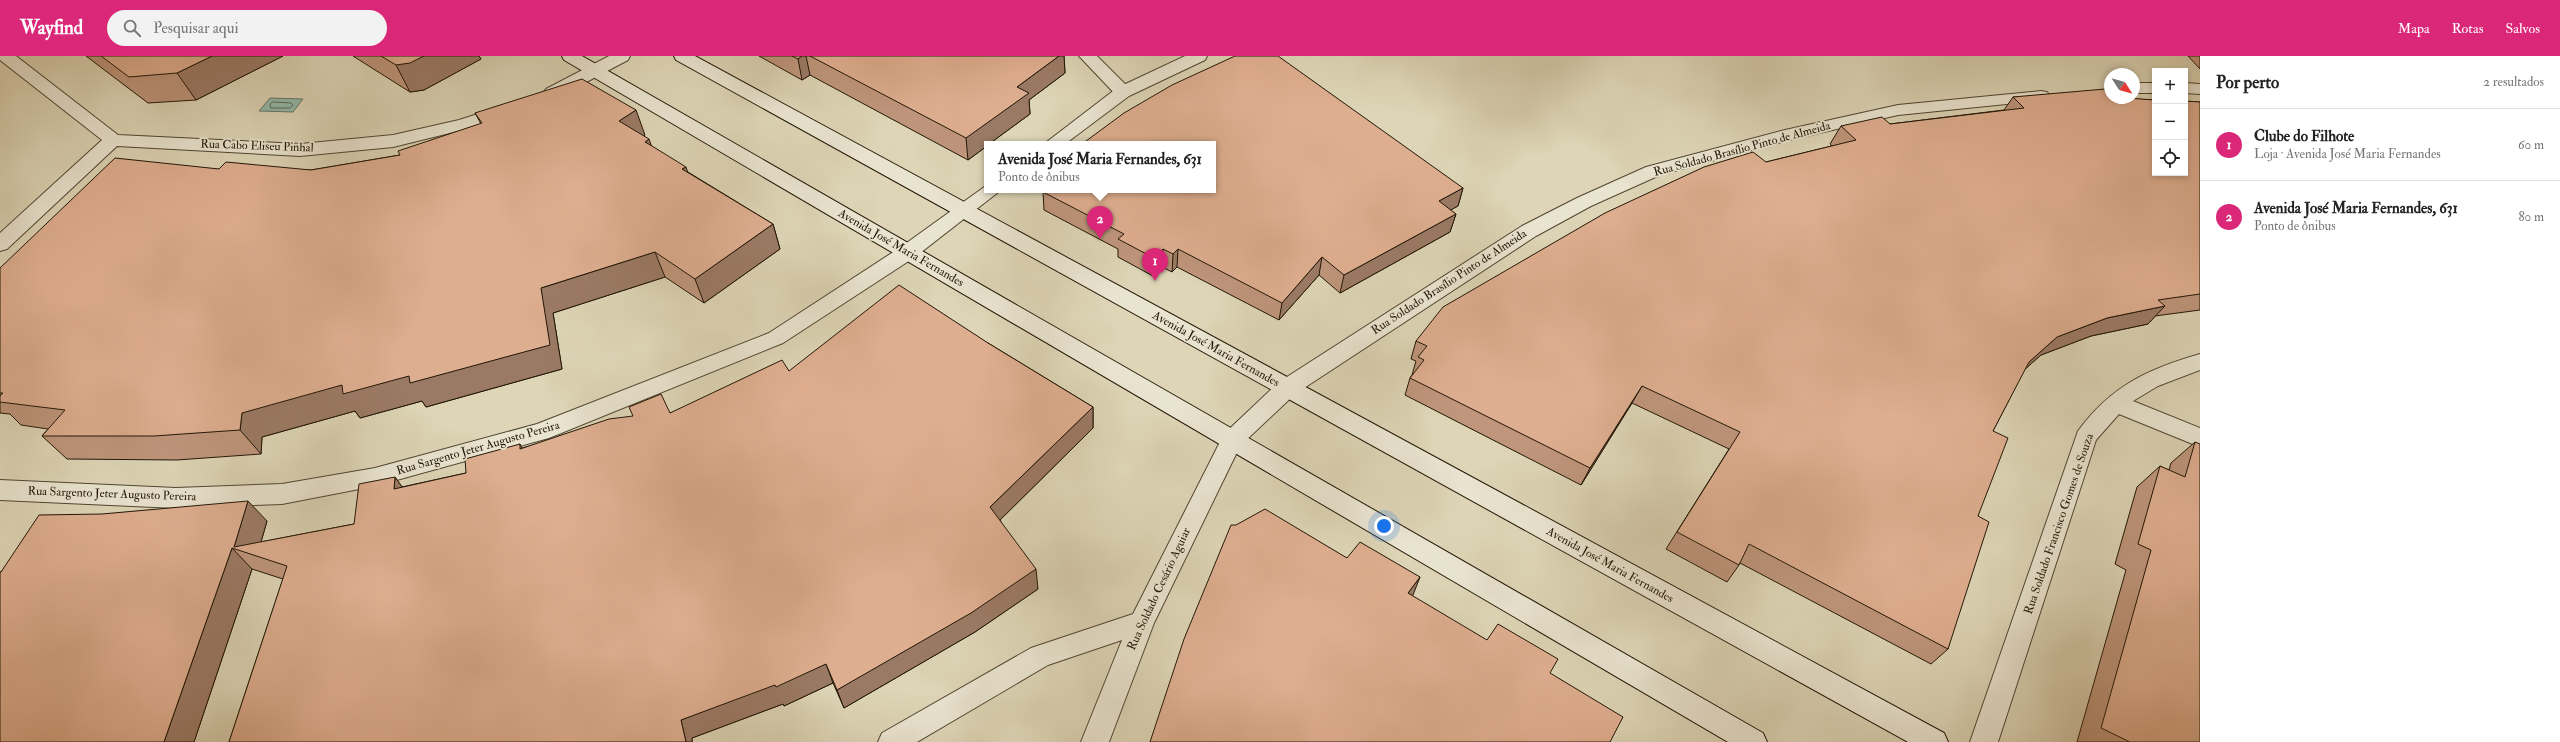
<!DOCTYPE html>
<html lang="pt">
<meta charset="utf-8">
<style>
body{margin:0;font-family:"IM FELL Double Pica",serif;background:#f2f2f2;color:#222}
.controls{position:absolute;right:12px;top:12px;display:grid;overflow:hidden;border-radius:0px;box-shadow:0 2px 6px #0003}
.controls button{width:36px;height:36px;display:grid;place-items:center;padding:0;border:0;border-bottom:1px solid #e0e0e0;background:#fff;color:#222;font:20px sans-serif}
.compass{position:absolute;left:2104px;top:12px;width:36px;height:36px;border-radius:50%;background:#fff;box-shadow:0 2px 6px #0003;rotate:126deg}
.you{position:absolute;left:1384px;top:470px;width:14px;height:14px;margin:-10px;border:3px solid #fff;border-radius:50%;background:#1a73e8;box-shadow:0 0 0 6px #1a73e833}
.badge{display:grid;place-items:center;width:26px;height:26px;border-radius:50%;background:#db2777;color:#fff;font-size:13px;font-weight:700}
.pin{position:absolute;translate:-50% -33px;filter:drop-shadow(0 1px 2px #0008)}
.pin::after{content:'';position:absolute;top:21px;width:14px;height:12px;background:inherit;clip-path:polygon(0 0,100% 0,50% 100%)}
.popup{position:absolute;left:984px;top:85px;width:232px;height:52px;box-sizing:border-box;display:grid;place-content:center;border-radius:0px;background:#fff;filter:drop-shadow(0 1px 3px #0005);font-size:13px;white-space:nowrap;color:#767676}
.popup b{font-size:15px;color:#222}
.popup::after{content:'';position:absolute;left:50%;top:100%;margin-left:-8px;border:8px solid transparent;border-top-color:#fff}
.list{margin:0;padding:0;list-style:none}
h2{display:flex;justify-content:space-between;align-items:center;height:52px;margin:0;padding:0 16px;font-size:17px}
h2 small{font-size:13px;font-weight:400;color:#767676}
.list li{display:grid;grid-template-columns:26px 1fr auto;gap:12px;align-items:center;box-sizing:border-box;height:72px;padding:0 16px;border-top:1px solid #e0e0e0}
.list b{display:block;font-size:15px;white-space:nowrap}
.list p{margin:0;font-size:13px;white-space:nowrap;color:#767676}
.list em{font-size:13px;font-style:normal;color:#767676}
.icon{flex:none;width:22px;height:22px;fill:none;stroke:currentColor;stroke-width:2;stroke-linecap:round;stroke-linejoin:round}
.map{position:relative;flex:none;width:2200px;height:686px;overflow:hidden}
header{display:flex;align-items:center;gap:24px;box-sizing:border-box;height:56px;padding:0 20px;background:#db2777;color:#fff}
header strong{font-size:19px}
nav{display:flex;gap:22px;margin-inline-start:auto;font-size:14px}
.search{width:280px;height:36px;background:#f2f2f2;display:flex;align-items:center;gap:10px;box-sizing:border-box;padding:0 14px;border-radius:22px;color:#767676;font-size:15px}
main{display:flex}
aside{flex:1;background:#fff}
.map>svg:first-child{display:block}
.water{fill:#93b9aa;stroke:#657868}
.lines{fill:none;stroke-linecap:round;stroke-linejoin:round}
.shore{stroke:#5a6858;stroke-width:1}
.minor-casing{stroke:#504632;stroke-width:2}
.tertiary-casing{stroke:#504632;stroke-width:2}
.secondary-casing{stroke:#211606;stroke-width:2}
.minor{fill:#e9e4d0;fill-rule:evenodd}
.tertiary{fill:#e9e4d0;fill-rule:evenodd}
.secondary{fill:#e9e4d0;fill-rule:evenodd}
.wall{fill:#bf967c;stroke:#211606}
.shaded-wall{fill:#9b7a65;stroke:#211606}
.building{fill:#deae90;stroke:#211606}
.labels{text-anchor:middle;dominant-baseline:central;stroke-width:3.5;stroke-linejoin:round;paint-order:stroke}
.street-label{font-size:12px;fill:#211606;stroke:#e9e4d0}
</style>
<header>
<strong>Wayfind</strong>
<div class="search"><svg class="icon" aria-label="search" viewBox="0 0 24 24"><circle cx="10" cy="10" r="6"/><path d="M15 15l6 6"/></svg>Pesquisar aqui</div>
<nav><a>Mapa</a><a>Rotas</a><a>Salvos</a></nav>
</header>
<main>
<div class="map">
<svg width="2200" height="686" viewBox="0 0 2200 686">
<rect width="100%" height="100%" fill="#ddd5b6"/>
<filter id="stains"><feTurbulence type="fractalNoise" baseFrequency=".005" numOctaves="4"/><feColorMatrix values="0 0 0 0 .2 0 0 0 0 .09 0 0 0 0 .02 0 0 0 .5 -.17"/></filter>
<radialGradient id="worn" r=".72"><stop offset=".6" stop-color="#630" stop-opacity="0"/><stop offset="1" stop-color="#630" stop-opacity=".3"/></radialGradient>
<path class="water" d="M270,42L303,43L293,56L259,55Z"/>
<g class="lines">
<path class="shore" d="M273,46L291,47L293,49L290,52H271L270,49Z"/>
<defs>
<path id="minor" d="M0,0H16L118,79L300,88L393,79L459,64L506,49L512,50L515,54L512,58L470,72L393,91L300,100L117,90L7,193L0,195V177L102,84L0,4Z
M609,0H630L628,4L558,41H546L543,37L546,33Z
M1079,0H1097L1129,32L1132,36L1129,40H1117Z
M2134,27H2155V37H2134Z
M2185,27L2200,28V38L2185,37Z
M2041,35L2047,36L2050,40L2047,44L1898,59L1793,83L1660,119L1591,150L1536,180L1295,338L1240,390L1154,567L1109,686H1081L1122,584L1048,609L917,686H878L882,677L1031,592L1133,558L1224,378L1279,326L1522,170L1577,142L1646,111L1785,74L1898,49Z
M908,189L915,191L918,196L915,201L783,287L549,382L375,430L282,448L176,452L0,444V424L176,432L282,428L375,412L537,368L769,277L901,191Z
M2200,298V314L2158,330L2133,345L2200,372V391L2119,358L2096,384L1998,686H1970L2078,375C2111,330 2148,313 2200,298Z"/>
<path id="tertiary" d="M1185,0H1207L1205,4L1129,40L1065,88H1044L1117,32Z
M987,129V134H1001L915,201L908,203L901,201L898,196L901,191Z"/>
<path id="secondary" d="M562,0H582L1763,677L1767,686H1728L564,4Z
M674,0H695L1944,677L1948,686H1908L676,4Z"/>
</defs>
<use href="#minor" class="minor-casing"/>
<use href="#tertiary" class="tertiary-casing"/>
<use href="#secondary" class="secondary-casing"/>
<use href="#minor" class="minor"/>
<use href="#tertiary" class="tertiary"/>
<use href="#secondary" class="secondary"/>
</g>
<path class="wall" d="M86,0H283L196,44L148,47Z
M353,0H479L481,3L424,34L410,36Z
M759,0H1064L1065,17L1029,44L1030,58L989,88H987V90L968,104L810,19L802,24Z
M2188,0H2200V13Z
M2013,41L2110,42L2200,46V254L2155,260L2148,268L2091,280L2041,299L2025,313L1993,375L1978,460L1948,593L1931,608L1740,507L1739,509L1727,526L1666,493L1729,393L1632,347L1581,429L1405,339L1410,322L1412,319L1416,305L1411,303L1416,285L1766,106L1832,90L1830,88L1841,70L1890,68L2004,54Z
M475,57L645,79L644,80L652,91L688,116L773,168L780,193L704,247L665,221L553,257L562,313L426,351L422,345L360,362L355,355L262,381L261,398L177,404L67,403L42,380L48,373L21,369L10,358L0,357V212L219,113L311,114L400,99L481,68Z
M1463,132L1458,150L1450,154L1456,158L1450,176L1340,237L1319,219L1279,264L1177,211L1172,216L1162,211L1153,220L1118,201V193L1044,154L1043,136Z
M988,287L1093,351V372L1000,464L1038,533L975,576L844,652L833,627L784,650L783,648L692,682V686H229L283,523L252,513L194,686H0V516L267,465L261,486L354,468L395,421L402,431L466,417L520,388L522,392L670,357L789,315Z
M2195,386L2200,686H2077L2126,514L2115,508L2137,431L2160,410L2169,414L2171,407Z"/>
<path class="shaded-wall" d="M212,0H283L196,44L177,17Z
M424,0H479L481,3L424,34L410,36L396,9Z
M802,0H806L810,19L802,24L798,3Z
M1059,0H1064L1065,17L1029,44L1030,58L989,88H987V90L968,104L966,82L1017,31Z
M636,54L645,79L628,90L619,65Z
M649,83L658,108L645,86Z
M686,111L694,135L682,113Z
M1463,132L1458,150L1434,163L1439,145Z
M1456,158L1450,176L1340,237L1344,219Z
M773,168L780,193L704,247L695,223Z
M1163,193L1162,211L1153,220L1154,202Z
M1178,193L1177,211L1172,216L1173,198Z
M655,196L665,221L553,257L562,313L426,351L422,345L360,362L355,355L262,381L261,398L240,374L242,357L541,232Z
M1322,201L1319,219L1279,264L1282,247Z
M2165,250L2148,268L2091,280L2041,299L2014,323L2029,306L2057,281L2107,262Z
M1642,330L1632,347L1581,429L1590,412Z
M1093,351V372L992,472L990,451Z
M395,421L410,442L394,433Z
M248,445L267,465L257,500L234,491Z
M232,492L252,513L194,686H164Z
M1036,513L1038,533L975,576L844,652L837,634Z
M1420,521L1413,539L1402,554L1408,537Z
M826,608L833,627L784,650L783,648L692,682V686H686L681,664Z"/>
<path class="building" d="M101,0H212L177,17L129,21Z
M381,0H424L410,7L396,9Z
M792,0H802L798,3Z
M810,0H1059L1017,31L1029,37L966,82Z
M1235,0H1278L1463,132L1439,145L1456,158L1344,219L1322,201L1282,247L1178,193L1173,198L1163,193L1154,202L1118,183L1124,178L1043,136L1046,134H1213V88H1082L1124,57L1172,29Z
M582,23L636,54L619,65L649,83L645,86L652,90L686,111L682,113L773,168L695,223L655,196L541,232L550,289L410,327L409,320L343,338L342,329L242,357L240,374L154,380H42L65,354L0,346V340L3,337H0V212L115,102L219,113L226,106L311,114L400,99L398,95L482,67L475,57Z
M2105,33L2110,39V42H2127L2155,44V117H2185V45L2200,46V238L2158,244L2165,250L2107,262L2057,281L2029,306L1993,375L2008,382L1978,460L1989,466L1948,593L1749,488L1739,509L1677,476L1740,376L1642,330L1590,412L1410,322L1424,304L1418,301L1427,290L1416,285L1443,251L1605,157L1704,111L1753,96L1766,106L1856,84L1841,70L1882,61L1890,68L2024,52L2013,41Z
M899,229L988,287L1093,351L990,451L1036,513L971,557L837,634L826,608L776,631L775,629L681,664L686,686H229L287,510L232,492L164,686H0V516H1L39,459L102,458L248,445L234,491L354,468L359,428L395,421L394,433L466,417L465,403L520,388V393L609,363L633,360L629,351L661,338L670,357L782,304L789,315Z
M2195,386L2200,388V686H2130L2101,672L2151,494L2138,488L2160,410L2185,421Z
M1265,453L1347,502L1360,486L1420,521L1408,537L1487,584L1498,568L1558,603L1550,617L1623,661L1610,686H1150L1184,583L1231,469H1236Z"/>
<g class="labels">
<g class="street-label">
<text transform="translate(257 90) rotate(2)">Rua Cabo Eliseu Pinhal</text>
<text transform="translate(1742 93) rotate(-15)">Rua Soldado Brasílio Pinto de Almeida</text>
<text transform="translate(901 192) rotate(30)">Avenida José Maria Fernandes</text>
<text transform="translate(1449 226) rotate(-33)">Rua Soldado Brasílio Pinto de Almeida</text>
<text transform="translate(1216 293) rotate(29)">Avenida José Maria Fernandes</text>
<text transform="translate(478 392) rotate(-16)">Rua Sargento Jeter Augusto Pereira</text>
<text transform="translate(112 438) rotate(2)">Rua Sargento Jeter Augusto Pereira</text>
<text transform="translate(2059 468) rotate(-71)">Rua Soldado Francisco Gomes de Souza</text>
<text transform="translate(1610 509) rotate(29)">Avenida José Maria Fernandes</text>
<text transform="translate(1159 533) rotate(-65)">Rua Soldado Cesário Aguiar</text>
</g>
</g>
<rect width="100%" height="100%" filter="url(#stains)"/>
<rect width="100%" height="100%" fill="url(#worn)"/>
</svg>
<div class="controls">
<button>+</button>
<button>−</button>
<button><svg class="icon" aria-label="locate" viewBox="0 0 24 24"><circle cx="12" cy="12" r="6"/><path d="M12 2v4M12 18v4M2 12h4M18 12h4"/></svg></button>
</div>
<svg class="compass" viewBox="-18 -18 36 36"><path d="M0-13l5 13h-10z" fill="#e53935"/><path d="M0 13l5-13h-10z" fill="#767676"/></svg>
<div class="you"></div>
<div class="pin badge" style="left:1155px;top:225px">1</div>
<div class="pin badge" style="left:1100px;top:183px">2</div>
<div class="popup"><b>Avenida José Maria Fernandes, 631</b>Ponto de ônibus</div>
</div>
<aside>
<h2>Por perto<small>2 resultados</small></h2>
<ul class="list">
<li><span class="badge">1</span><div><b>Clube do Filhote</b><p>Loja · Avenida José Maria Fernandes</p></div><em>60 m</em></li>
<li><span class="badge">2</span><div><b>Avenida José Maria Fernandes, 631</b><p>Ponto de ônibus</p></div><em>80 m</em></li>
</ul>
</aside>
</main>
